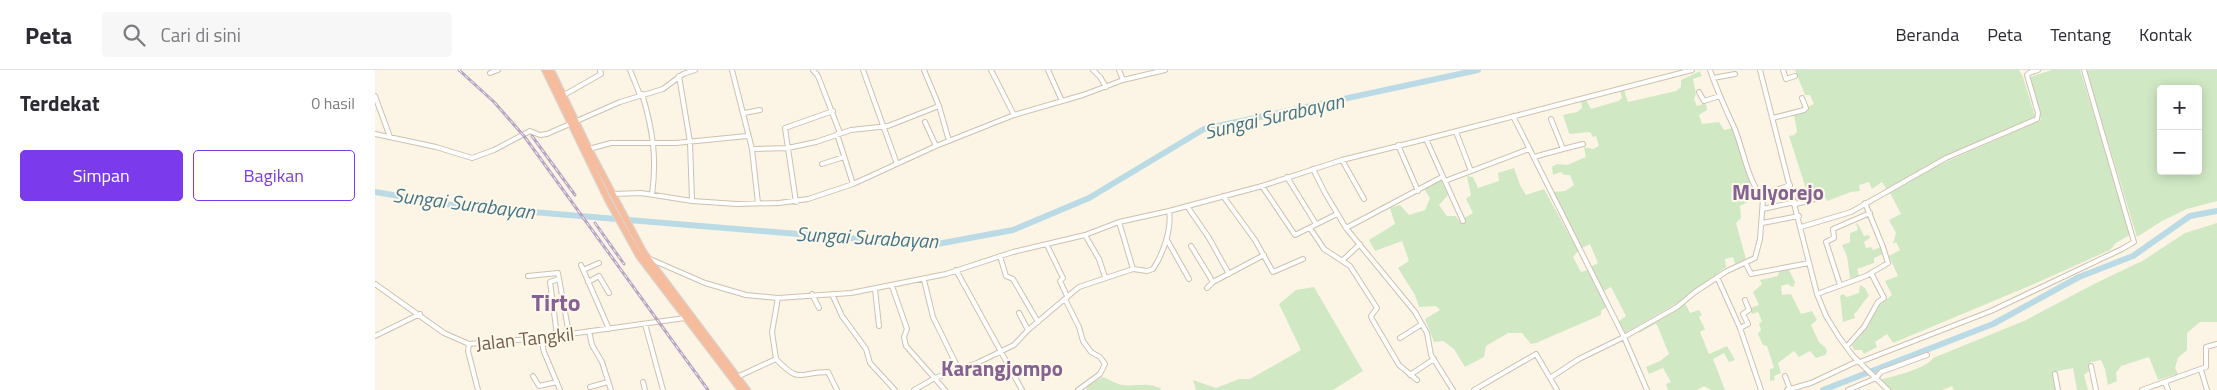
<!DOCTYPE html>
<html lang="id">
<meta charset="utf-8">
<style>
body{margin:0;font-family:"Titillium Web",sans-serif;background:#f7f7f7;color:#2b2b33}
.controls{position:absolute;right:15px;top:15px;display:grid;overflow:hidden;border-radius:5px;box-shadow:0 2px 12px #0003}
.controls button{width:45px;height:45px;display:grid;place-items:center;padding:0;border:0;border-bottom:1px solid #e1e1e2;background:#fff;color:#2b2b33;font:25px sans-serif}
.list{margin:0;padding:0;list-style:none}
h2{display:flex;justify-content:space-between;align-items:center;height:65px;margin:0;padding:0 20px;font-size:21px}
h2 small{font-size:16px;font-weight:400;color:#7c7c81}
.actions{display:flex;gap:10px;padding:15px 20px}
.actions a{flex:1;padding:11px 0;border:1px solid #7c3aed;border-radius:5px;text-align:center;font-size:18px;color:#7c3aed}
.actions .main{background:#7c3aed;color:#fff}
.icon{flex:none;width:28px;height:28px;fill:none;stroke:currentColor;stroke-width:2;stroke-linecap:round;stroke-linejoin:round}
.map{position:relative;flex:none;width:1842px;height:320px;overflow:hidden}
header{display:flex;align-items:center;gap:30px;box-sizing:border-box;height:70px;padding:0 25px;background:#fff;border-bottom:1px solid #e1e1e2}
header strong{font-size:24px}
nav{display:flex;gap:28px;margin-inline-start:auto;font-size:18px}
.search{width:350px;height:45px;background:#f7f7f7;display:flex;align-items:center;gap:12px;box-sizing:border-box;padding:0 18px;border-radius:5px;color:#7c7c81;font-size:19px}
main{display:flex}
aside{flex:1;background:#fff}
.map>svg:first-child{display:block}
.green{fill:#d0e9c4;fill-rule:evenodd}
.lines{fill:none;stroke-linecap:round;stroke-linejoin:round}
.river{stroke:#badbe5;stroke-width:6}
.minor-casing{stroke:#cfc0af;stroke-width:6}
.highway-casing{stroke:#dbd5d0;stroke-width:8}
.minor{stroke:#fff;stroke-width:4}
.highway{stroke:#f5bc9d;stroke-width:5.5}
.rail-casing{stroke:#b9a4c5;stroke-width:3}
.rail{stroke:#fff9eb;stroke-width:1;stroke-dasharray:4;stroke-linecap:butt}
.labels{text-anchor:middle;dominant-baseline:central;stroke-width:4;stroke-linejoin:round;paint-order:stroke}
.street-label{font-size:19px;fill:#745d4b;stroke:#fff9eb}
.water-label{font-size:20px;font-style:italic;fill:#457687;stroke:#fff9eb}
.quarter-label{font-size:21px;font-weight:bold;fill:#856291;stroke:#fff9eb}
.district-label{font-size:24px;font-weight:bold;fill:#856291;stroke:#fff9eb}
</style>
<header>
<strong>Peta</strong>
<div class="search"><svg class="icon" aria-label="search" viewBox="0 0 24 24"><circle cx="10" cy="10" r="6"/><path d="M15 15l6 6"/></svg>Cari di sini</div>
<nav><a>Beranda</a><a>Peta</a><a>Tentang</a><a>Kontak</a></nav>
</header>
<main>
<aside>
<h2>Terdekat<small>0 hasil</small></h2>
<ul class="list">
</ul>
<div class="actions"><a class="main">Simpan</a><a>Bagikan</a></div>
</aside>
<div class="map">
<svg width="1842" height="320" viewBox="0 0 1842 320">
<rect width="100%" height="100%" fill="#fcf5e5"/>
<path class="green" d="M1420,0H1644L1648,7L1660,46V49L1569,87L1512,120L1507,112L1497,119L1494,112L1484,115L1485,121L1476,122L1452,131L1448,123L1438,126L1433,125L1414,66L1419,65L1422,62L1419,44L1439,34L1435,25H1430Z
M1677,0H1705L1756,164L1741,173L1735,180L1659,214L1518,273L1512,264L1500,272L1502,277L1489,284L1487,280H1479L1477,275L1486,265L1503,236L1517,225L1510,211L1523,206L1514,186L1525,180L1521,172L1518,174L1521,163L1514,150L1526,144L1515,123L1564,95L1666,50L1655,7Z
M1711,0H1842V131L1812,139L1787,151L1762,167ZM1786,19H1823V101H1786Z
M1325,1L1327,6L1318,9L1321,24L1319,29L1322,36L1331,33L1332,40L1324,45L1327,54L1344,52L1349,60L1357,58L1376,113L1373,115L1377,130L1365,136L1366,148L1361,153L1371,189L1360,194L1358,187L1350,189L1351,197L1302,233L1250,263L1244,251L1251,246L1236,217L1229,221L1215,197L1223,193L1215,174L1207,178L1178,122L1190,121L1199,115L1195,105H1189L1186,102L1178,105L1177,97L1182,94L1192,95L1211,87L1209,77L1218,79L1224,76L1221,66L1218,67L1215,62L1195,64L1194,63L1188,45L1202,42L1207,38L1206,30H1211L1216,39L1243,31L1247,28L1245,20H1249L1253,32L1301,21L1306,17V10Z
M1139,98L1145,115L1151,125L1169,119L1203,181L1198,187L1206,202L1213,200L1231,237L1226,241V245L1161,273L1156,274L1147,263H1133L1111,276L1109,287L1090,297L1079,279L1068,271L1059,272L1050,249L1065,240L1061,236L1044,237L1040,225L1023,198L1034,191L1027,171L1000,181L994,170L1020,154L1015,138L1025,135L1034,145L1050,140L1055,128L1049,119L1066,110L1073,125L1064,135L1072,146H1081L1084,151L1098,143L1091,129L1096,125L1092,106L1098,107L1103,118L1124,111L1123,103Z
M1481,153L1483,154L1489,166L1494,165L1495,168L1489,172L1491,178L1496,177L1498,180L1506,177L1508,184L1499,188V193L1482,199L1484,206L1475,208L1472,186L1467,175L1475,172V163L1483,160Z
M1842,153V252H1825L1812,263V280L1803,288L1800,298L1803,304L1783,310L1774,287L1746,296L1741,303L1742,311L1733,315L1730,299L1726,290L1716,292L1713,295L1714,301L1709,305L1713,320H1702L1698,298L1679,302L1681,320H1579L1577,316L1567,320H1514L1505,310C1518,306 1551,299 1558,288L1649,251L1719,214L1769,190L1810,163Z
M1414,200L1420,212L1419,216L1417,217L1413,214L1406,216L1407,225L1416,224L1426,244L1437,241L1442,250L1436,255L1444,272L1451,278L1452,282L1450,285L1441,288L1435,281L1424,287L1419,281L1403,293L1406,303L1399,306L1400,310L1395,311V299L1399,298L1392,276L1388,275L1383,264L1386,260L1384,254L1387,251L1383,242L1377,244L1375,238L1384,235L1378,222L1387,214L1385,210L1403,206L1404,201Z
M1485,215L1490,218L1494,226C1487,232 1484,241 1479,244L1480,248L1468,252L1465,226L1468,224L1472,227L1484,223Z
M939,217L988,301L958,320H821L818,310L841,318L864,309H875L926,280L904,234L921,220Z
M1310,233L1315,243L1324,240L1327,245L1324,247L1330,259L1325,262L1334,284L1352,276L1360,290L1354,292L1349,283L1338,289L1350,320H1336L1329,316L1322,320H1293L1291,314L1296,312L1288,298L1274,304L1271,297L1285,291L1294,284L1282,255L1280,254L1264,263L1263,260Z
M728,307C734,309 741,314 747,315C760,317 776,311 787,320H712L710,317Z"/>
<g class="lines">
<path class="river" d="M0,122L83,136L557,175L638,160L714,128L829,59L1103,0
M1448,320L1618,254L1704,207L1758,186L1815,146L1842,141"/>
<defs>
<path id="minor" d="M255,0L265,25
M357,0L377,79L413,78L441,72L476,60L513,56L564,36
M438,0L443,6L465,63
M488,0L522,94
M549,0L564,36L574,71
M616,0L639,45
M673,0L687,31
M718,0L725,7L731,17
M744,0L748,10
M1385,0L1442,224L1451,246L1464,267L1478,286L1513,320
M1408,0L1411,9L1420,6
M115,3L123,0
M304,6L315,72L317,131
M1338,8L1360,4
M1324,22L1329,31L1345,26
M267,24C278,60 282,88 277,125
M189,25L226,4L225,0
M0,26L15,67
M369,43L385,40
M1138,46L1249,267L1272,320
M1398,48L1429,40L1431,38L1427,28
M550,52L561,76
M1081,62L1096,101
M0,64L61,77L97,88L119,80L155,61L165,65L172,64L245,32L288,19L308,4L320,0
M462,64L478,114
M1051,69L1088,151
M1023,75L1043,121
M214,79L236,73H301L372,66
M377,79L383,133
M1188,79L1208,74
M1159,87L1188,79L1176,49
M967,90L989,129
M447,94L469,87
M938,99L950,123L971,158L1040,242L1052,263L1056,285L1078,320
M912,107L941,154
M1070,111L1154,79
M887,116L920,165L962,144
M237,124L266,123L317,131L362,134L404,133L433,129L478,114L561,76L639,45L708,25L748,10L790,0
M848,126L880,170L898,202L928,189
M1385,126L1415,115
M421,132L410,58L458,41
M1421,134L1443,128
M812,136L834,168L854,204
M1388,139L1420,132
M744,152L758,199
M1387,153L1424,146
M1426,157L1476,142L1571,88L1662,49L1663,43L1652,5L1654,3L1663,0
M935,158L949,179L975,196L1002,238L996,246L997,249L1024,295L1042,310
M971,158L1067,107
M710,165L724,189L730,207
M792,170L814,209
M672,175L688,208L685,211L692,226
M816,176L838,212
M625,186L631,206L638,209L663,252
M275,189L330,213L371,225L403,228L476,223L571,204L638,182L710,165L744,152L794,141L887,116L967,90L1051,69L1317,0
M968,190L985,174
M1371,194L1376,204L1434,193
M206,195L234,259
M208,200L224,193
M581,200L647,320
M153,206L183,203L194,264
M1342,207L1365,258L1386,320
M549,210L558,247L584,300
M213,212L224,206L234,223
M0,214L69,263L94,274L166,268L310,248
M1465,215L1451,172L1459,168L1458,159L1495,143
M517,216L532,259L529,267L531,276L570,320
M832,218L838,212L889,185
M500,219L504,256
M437,224L444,238
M457,224L467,246L491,279L495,293L520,320
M1442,224L1491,206L1513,193L1508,177L1490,133
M690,229L704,257L708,271L716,282L725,287L730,294L725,304L703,320
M644,243L653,260
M270,254L288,320
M1365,258L1373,254L1368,244L1374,240L1370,230
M214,261L217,275L227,292L236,320
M182,265L175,212L184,209
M0,266L45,244
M166,268L169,282L185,320
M1025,268L1047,254
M94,274L93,281L103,320
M1472,276L1489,257L1503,232L1509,228L1496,203
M401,289C426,315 423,302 453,302L462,320
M1485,292L1616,241L1747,179L1759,172L1709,0
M1716,296L1721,320
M1826,300L1832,320
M1680,304L1683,320
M1035,305L1059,289
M158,306L164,316L182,312
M1410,306L1415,319
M362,307L401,289L397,262L403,228
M1501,308L1506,302L1552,285
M268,312L270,320
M1790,312L1793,320
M215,317L233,312
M539,320L560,308L602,293L639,275L653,260L704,217L758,199L772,201L778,199C788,184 797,159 794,141
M1099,320L1161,284L1175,308
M1182,320L1175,308L1204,289L1249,267L1302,237L1320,222L1352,201L1380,188L1385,169L1388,129C1372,109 1369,81 1359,57C1350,38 1342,20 1335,0
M1412,320L1436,313L1483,291
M1473,320L1501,308
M1767,320L1831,297V277L1842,274"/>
<path id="highway" d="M170,0L233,130L264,186L366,320
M176,0L214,79L269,183L372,320"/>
</defs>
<use href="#minor" class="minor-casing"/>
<use href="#highway" class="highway-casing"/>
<use href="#minor" class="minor"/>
<use href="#highway" class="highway"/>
<defs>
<path id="rail" d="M84,0L119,32L149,66L333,320
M157,66L200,125
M220,153L249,194"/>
</defs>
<use href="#rail" class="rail-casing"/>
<use href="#rail" class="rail"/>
</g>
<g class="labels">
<g class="street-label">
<text transform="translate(150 268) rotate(-6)">Jalan Tangkil</text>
</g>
<g class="water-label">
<text transform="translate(899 46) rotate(-13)">Sungai Surabayan</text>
<text transform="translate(89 133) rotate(7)">Sungai Surabayan</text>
<text transform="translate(492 167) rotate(3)">Sungai Surabayan</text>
</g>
<g class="quarter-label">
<text x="1403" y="122">Mulyorejo</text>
<text x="627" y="298">Karangjompo</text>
</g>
<g class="district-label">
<text x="181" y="232">Tirto</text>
</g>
</g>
</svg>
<div class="controls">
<button>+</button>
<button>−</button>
</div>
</div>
</main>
